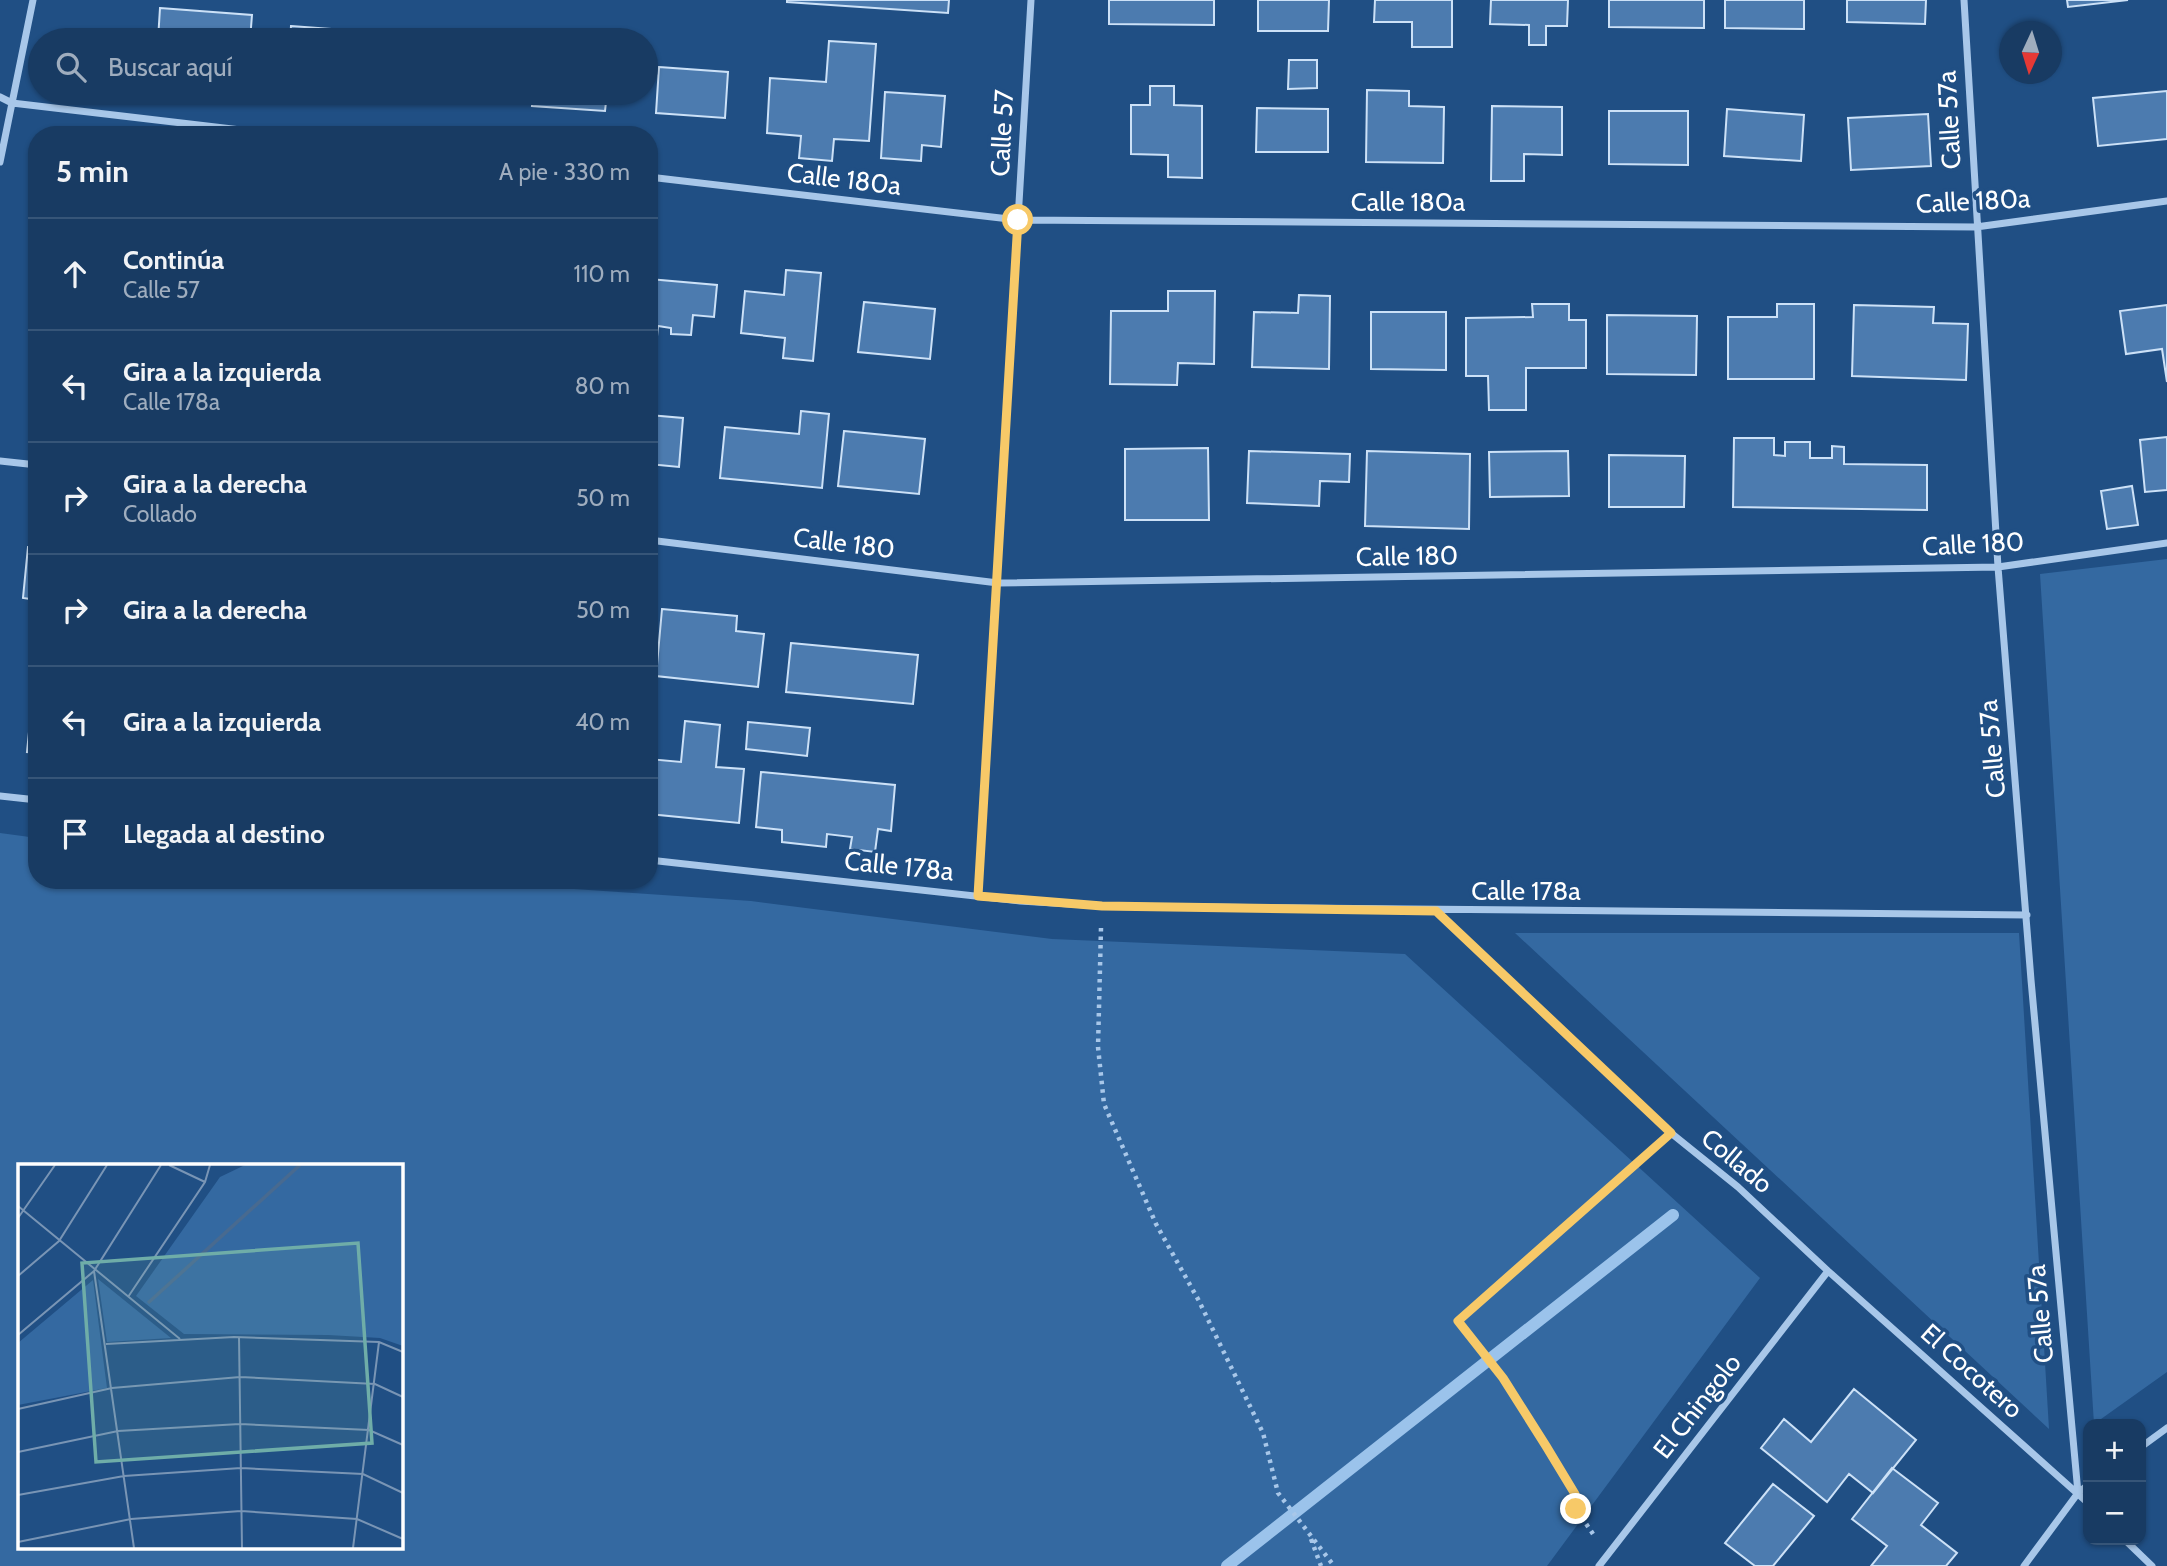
<!DOCTYPE html>
<html lang="es">
<meta charset="utf-8">
<style>
body{margin:0;font-family:Cabin,sans-serif;background:#25466c;color:#f1f3f6}
.controls{position:absolute;right:21px;bottom:21px;display:grid;overflow:hidden;border-radius:14px;box-shadow:0 2px 5px #0004}
.controls button{width:63px;height:63px;display:grid;place-items:center;padding:0;border:0;border-bottom:2px solid #365578;background:#183b63;color:#f1f3f6;font:35px sans-serif}
.compass{position:absolute;left:1999px;top:21px;width:63px;height:63px;border-radius:50%;background:#183b63;box-shadow:0 2px 5px #0004;rotate:184deg}
.stop{position:absolute;width:21px;height:21px;margin:-16px;border:5px solid #f7c968;border-radius:50%;background:#fff}
.stop.end{background:#f7c968;border-color:#fff;box-shadow:0 2px 7px #0008}
.list{margin:0;padding:0;list-style:none}
h2{display:flex;justify-content:space-between;align-items:center;height:91px;margin:0;padding:0 28px;font-size:30px}
h2 small{font-size:23px;font-weight:400;color:#9fadbe}
.list li{display:grid;grid-template-columns:46px 1fr auto;gap:21px;align-items:center;box-sizing:border-box;height:112px;padding:0 28px;border-top:2px solid #365578}
.list b{display:block;font-size:26px;white-space:nowrap}
.list p{margin:0;font-size:23px;white-space:nowrap;color:#9fadbe}
.list em{font-size:23px;font-style:normal;color:#9fadbe}
.icon{flex:none;width:38px;height:38px;fill:none;stroke:currentColor;stroke-width:2;stroke-linecap:round;stroke-linejoin:round}
.map{position:relative;flex:none;width:2167px;height:1566px;overflow:hidden}
.search{position:absolute;background:#183b63;box-shadow:0 2px 5px #0004;left:28px;top:28px;width:630px;height:77px;display:flex;align-items:center;gap:18px;box-sizing:border-box;padding:0 24px;border-radius:38px;color:#9fadbe;font-size:26px}
.panel{position:absolute;background:#183b63;box-shadow:0 2px 5px #0004;left:28px;top:126px;width:630px;height:763px;border-radius:28px}
.map>svg:first-child{display:block}
.green{fill:#3469a1;fill-rule:evenodd}
.lines{fill:none;stroke-linecap:round;stroke-linejoin:round}
.stream{stroke:#9bc3eb;stroke-width:12}
.building{fill:#4c7baf;stroke:#cce1f7;stroke-width:2}
.path{stroke:#a8c7e9;stroke-width:4.5;stroke-dasharray:3.5 5;stroke-linecap:butt}
.street{stroke:#a8c7e9;stroke-width:7}
.route{stroke:#f7c968;stroke-width:9}
.labels{text-anchor:middle;dominant-baseline:central;stroke-width:7;stroke-linejoin:round;paint-order:stroke}
.street-label{font-size:26px;fill:#fff;stroke:#204f84}
.inset-river{fill:none;stroke:#486a90;stroke-width:3.5}
.inset-road{fill:none;stroke:#7995b5;stroke-width:2}
.view{fill:#6fada8;fill-opacity:0.15;stroke:#6fada8;stroke-width:3.5}
.inset-edge{fill:none;stroke:#fff;stroke-width:3.5}
</style>
<div class="map">
<svg width="2167" height="1566" viewBox="0 0 2167 1566">
<rect width="100%" height="100%" fill="#204f84"/>
<path class="green" d="M2167,559V1372L2094,1424L2040,574Z
M0,833L37,838V880H441L751,901L1052,939L1405,954L1760,1278L1547,1566H0ZM401,1165V1547H19V1165Z
M1515,933H2019L2049,1429Z"/>
<g class="lines">
<path class="stream" d="M1227,1566L1673,1215"/>
</g>
<path class="building" d="M787,0H949L948,13L787,2Z
M1109,0H1214V25L1109,24Z
M1258,0H1329L1328,31H1258Z
M1375,0H1452V47H1412V22H1374Z
M1491,0H1568L1567,26H1546V45H1529V25L1490,24Z
M1609,0H1704V28L1609,27Z
M1725,0H1804V29L1725,28Z
M1847,0H1926L1925,24L1847,22Z
M2067,0H2128L2068,7Z
M160,8L252,15L250,40H158Z
M291,26L371,32L370,40H290Z
M829,41L876,44L869,141L834,139L832,161L799,158L801,136L767,133L770,78L826,82Z
M1289,60H1317V88L1288,89Z
M659,67L728,72L725,118L656,113Z
M1150,86H1174V105L1202,106V178L1168,177V155L1131,154V105H1150Z
M1367,90L1409,91V106L1444,107L1443,163L1366,162Z
M2167,91V139L2098,146L2093,98Z
M885,92L945,96L941,147L922,145L921,161L881,158Z
M533,93H607L605,111L532,106Z
M1492,106L1562,107V155L1524,154V181H1491Z
M1257,108L1328,109V152H1256Z
M1727,109L1804,115L1801,161L1724,156Z
M1609,111H1688V165L1609,164Z
M1928,114L1931,166L1851,170L1848,118Z
M786,270L821,273L813,361L783,358L785,338L741,333L745,291L784,295Z
M649,279L717,285L714,317L693,315L691,335L671,334V328L658,326L656,347H649Z
M1168,291H1215L1214,364L1178,363L1177,385L1110,384L1111,311H1168Z
M1299,295L1330,296L1329,369L1252,367L1254,312L1298,313Z
M864,302L935,309L930,359L858,352Z
M1532,304H1569V320H1586V368H1526V410H1489L1488,376H1466V318L1533,317Z
M1777,304H1814V379H1728V317H1777Z
M1854,305L1934,307L1933,323L1968,324L1966,380L1852,376Z
M2167,305V382L2162,349L2126,354L2120,311Z
M1371,312H1446V370L1371,369Z
M1607,315L1697,316L1696,375L1607,374Z
M801,411L829,414L822,488L720,478L725,427L799,434Z
M649,415L683,418L679,467L649,464Z
M844,431L925,439L919,494L838,486Z
M2167,437V490L2145,492L2140,440Z
M1734,438H1774V455L1785,456V442H1810V458H1832V446L1844,447V464L1927,465V510L1733,507Z
M1208,448L1209,520H1125V449Z
M1249,451L1350,454L1349,482L1320,481L1319,506L1247,503Z
M1367,451L1470,454L1469,529L1365,526Z
M1568,451L1569,496L1490,497L1489,452Z
M1609,455L1685,456L1684,507H1609Z
M2132,486L2138,525L2107,529L2101,491Z
M28,547L37,548V600L23,598Z
M662,609L737,616L736,631L764,634L758,687L656,676Z
M791,643L918,655L913,704L786,692Z
M34,682H37V753L27,752Z
M685,721L720,725L716,767L744,769L739,823L649,814V759L681,762Z
M748,722L810,728L807,756L746,749Z
M761,772L895,785L891,831L878,829L875,852L850,849L852,837L827,834L826,847L782,842V830L756,827Z
M1854,1389L1916,1440L1873,1493L1849,1474L1827,1502L1761,1448L1784,1419L1811,1442Z
M1892,1468L1938,1503L1921,1525L1957,1553L1946,1566H1871L1887,1546L1852,1519Z
M1773,1484L1814,1516L1773,1566H1755L1725,1543Z"/>
<g class="lines">
<path class="path" d="M1101,928L1098,1047L1104,1104L1156,1224L1199,1301L1263,1433L1278,1493L1334,1566
M1593,1534L1576,1509L1575,1494L1547,1446L1503,1378L1458,1321L1653,1148
M1311,1539L1321,1566"/>
<path class="street" d="M1964,0L1998,567L2031,980L2078,1493
M0,97L12,103L284,135
M0,162L33,0
M649,177L1018,220L1976,227L2167,201
M0,461L37,465
M649,540L998,583L1998,567L2167,543
M0,796L37,800
M649,860L1020,901L1103,906L2027,915
M978,896L1031,0
M1436,911L1671,1133L1738,1187L1828,1271L2088,1503
M2141,1447L2167,1428
M2125,1540L2152,1566
M1599,1566L1828,1271
M2024,1566L2078,1493L2088,1485"/>
</g>
<g class="lines">
<path class="route" d="M1018,220L978,896L1102,906L1436,911L1671,1133L1458,1321L1503,1378L1546,1446L1575,1494L1576,1509"/>
</g>
<g class="labels">
<g class="street-label">
<text transform="translate(1949 120) rotate(-93)">Calle 57a</text>
<text transform="translate(1002 133) rotate(-87)">Calle 57</text>
<text transform="translate(844 179) rotate(7)">Calle 180a</text>
<text transform="translate(1973 201) rotate(-3)">Calle 180a</text>
<text x="1408" y="202">Calle 180a</text>
<text transform="translate(844 543) rotate(7)">Calle 180</text>
<text transform="translate(1973 544) rotate(-3)">Calle 180</text>
<text transform="translate(1407 556) rotate(-1)">Calle 180</text>
<text transform="translate(1992 749) rotate(-95)">Calle 57a</text>
<text transform="translate(899 866) rotate(6)">Calle 178a</text>
<text x="1526" y="891">Calle 178a</text>
<text transform="translate(1737 1161) rotate(40)">Collado</text>
<text transform="translate(2040 1314) rotate(-95)">Calle 57a</text>
<text transform="translate(1972 1371) rotate(42)">El Cocotero</text>
<text transform="translate(1697 1406) rotate(-52)">El Chingolo</text>
</g>
</g>
<g transform="translate(18 1164)">
<rect width="385" height="385" fill="#204f84"/>
<path d="M227,1H385V182L362,174L310,171L166,170L118,132L202,13ZM80,115L153,174L89,178ZM75,116L89,224L0,241V179Z" fill="#3469a1"/>
<path class="inset-river" d="M130,139L282,1"/>
<path class="inset-road" d="M151,1L187,18M0,42L162,175M0,54L37,1M76,107L116,384M0,112L41,77L89,1M110,133L187,18L192,1M0,171L76,107L143,1M221,173L224,384M88,180L216,173L361,178L385,188M0,245L94,224L222,213L357,220L385,233M0,288L100,267L222,260L351,266L385,281M0,331L106,312L223,304L345,310L385,329M0,378L113,355L223,347L339,355L385,375M335,384L361,178"/>
<path class="view" d="M340,79L354,279L78,298L64,99Z"/>
<rect width="385" height="385" class="inset-edge"/>
</g>
</svg>
<div class="controls">
<button>+</button>
<button>−</button>
</div>
<svg class="compass" viewBox="-18 -18 36 36"><path d="M0-13l5 13h-10z" fill="#e53935"/><path d="M0 13l5-13h-10z" fill="#9fadbe"/></svg>
<div class="stop" style="left:1018px;top:220px"></div>
<div class="stop end" style="left:1576px;top:1509px"></div>
<div class="search"><svg class="icon" aria-label="search" viewBox="0 0 24 24"><circle cx="10" cy="10" r="6"/><path d="M15 15l6 6"/></svg>Buscar aquí</div>
<section class="panel">
<h2>5 min<small>A pie · 330 m</small></h2>
<ul class="list">
<li><svg class="icon" aria-label="ahead" viewBox="0 0 24 24"><path d="M12 20V5M6 11l6-6 6 6"/></svg><div><b>Continúa</b><p>Calle 57</p></div><em>110 m</em></li>
<li><svg class="icon" aria-label="left" viewBox="0 0 24 24"><path d="M17 20v-9H6M10 6l-5 5 5 5"/></svg><div><b>Gira a la izquierda</b><p>Calle 178a</p></div><em>80 m</em></li>
<li><svg class="icon" aria-label="right" viewBox="0 0 24 24"><path d="M7 20v-9h11M14 6l5 5-5 5"/></svg><div><b>Gira a la derecha</b><p>Collado</p></div><em>50 m</em></li>
<li><svg class="icon" aria-label="right" viewBox="0 0 24 24"><path d="M7 20v-9h11M14 6l5 5-5 5"/></svg><div><b>Gira a la derecha</b></div><em>50 m</em></li>
<li><svg class="icon" aria-label="left" viewBox="0 0 24 24"><path d="M17 20v-9H6M10 6l-5 5 5 5"/></svg><div><b>Gira a la izquierda</b></div><em>40 m</em></li>
<li><svg class="icon" aria-label="arrive" viewBox="0 0 24 24"><path d="M6 21V4h12l-3 4 3 4H6"/></svg><div><b>Llegada al destino</b></div></li>
</ul>
</section>
</div>
